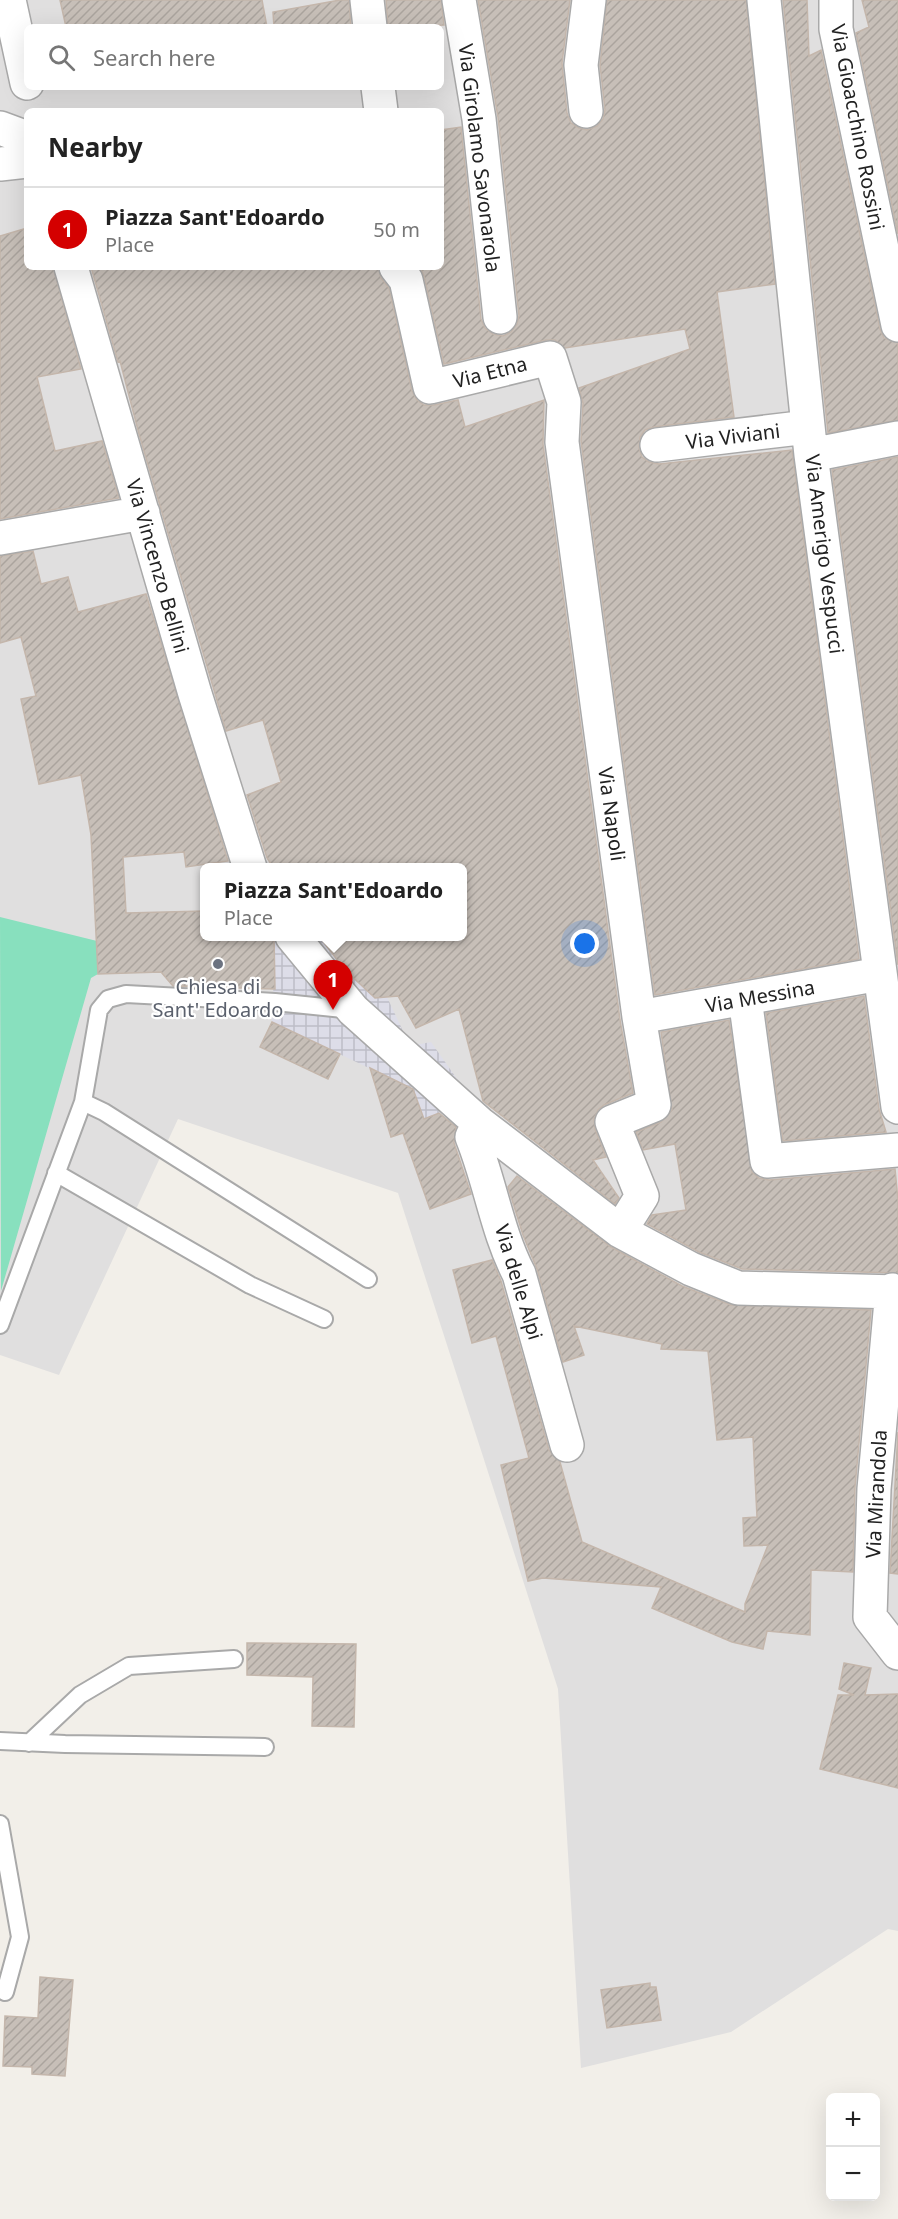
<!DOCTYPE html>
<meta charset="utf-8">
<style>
body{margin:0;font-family:"Noto Sans",sans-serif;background:#f6f6f6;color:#222}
.controls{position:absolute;right:18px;bottom:18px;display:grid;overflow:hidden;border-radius:9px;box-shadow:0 6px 24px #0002}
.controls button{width:54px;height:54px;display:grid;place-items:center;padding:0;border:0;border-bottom:2px solid #e0e0e0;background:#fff;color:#222;font:30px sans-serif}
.you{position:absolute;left:585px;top:944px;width:21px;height:21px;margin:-15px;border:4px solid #fff;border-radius:50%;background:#1a73e8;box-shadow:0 0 0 9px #1a73e833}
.badge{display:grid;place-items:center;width:39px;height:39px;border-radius:50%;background:#d40000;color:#fff;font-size:20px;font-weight:700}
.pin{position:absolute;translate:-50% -50px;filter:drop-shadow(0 2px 3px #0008)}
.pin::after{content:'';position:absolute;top:32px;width:21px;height:18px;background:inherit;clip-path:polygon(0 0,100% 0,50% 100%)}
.popup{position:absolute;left:200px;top:863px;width:267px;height:78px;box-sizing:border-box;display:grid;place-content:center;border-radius:9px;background:#fff;filter:drop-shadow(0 2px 4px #0005);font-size:20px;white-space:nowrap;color:#767676}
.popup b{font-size:22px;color:#222}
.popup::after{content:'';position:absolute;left:50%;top:100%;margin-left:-12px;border:12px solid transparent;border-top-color:#fff}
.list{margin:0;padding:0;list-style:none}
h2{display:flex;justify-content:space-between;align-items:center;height:78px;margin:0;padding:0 24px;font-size:26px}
h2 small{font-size:20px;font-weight:400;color:#767676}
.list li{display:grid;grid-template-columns:39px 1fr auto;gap:18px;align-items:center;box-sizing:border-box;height:84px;padding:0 24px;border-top:2px solid #e0e0e0}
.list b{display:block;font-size:22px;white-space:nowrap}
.list p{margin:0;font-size:20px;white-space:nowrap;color:#767676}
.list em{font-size:20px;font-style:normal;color:#767676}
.icon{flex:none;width:33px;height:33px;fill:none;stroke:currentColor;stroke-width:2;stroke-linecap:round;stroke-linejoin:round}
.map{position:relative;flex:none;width:898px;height:2219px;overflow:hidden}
.search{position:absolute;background:#fff;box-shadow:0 6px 24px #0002;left:24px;top:24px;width:420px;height:66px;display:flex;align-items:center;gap:15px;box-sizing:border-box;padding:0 21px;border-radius:9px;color:#767676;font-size:22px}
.panel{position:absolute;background:#fff;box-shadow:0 6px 24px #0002;left:24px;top:108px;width:420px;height:162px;border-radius:9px}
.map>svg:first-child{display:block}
.residential{fill:#e0dfdf;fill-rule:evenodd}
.pitch{fill:#88e0be}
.plaza{fill:url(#plaza-grid)}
.building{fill:url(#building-hatch);stroke:#c4b6ab;stroke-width:1.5}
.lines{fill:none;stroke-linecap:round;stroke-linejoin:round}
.service-casing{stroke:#a9a9a9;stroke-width:20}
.minor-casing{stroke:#a9a9a9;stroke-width:36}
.service{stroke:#fff;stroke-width:16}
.minor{stroke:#fff;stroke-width:33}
.worship-dot{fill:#6b7280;stroke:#fff;stroke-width:2}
.labels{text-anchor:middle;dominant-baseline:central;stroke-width:4.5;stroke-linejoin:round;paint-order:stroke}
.street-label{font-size:20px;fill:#222;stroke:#fff}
.worship-label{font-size:20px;fill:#5b616d;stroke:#fff}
</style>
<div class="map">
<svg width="898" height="2219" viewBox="0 0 898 2219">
<defs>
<pattern id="plaza-grid" width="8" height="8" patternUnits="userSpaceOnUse" patternTransform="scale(1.5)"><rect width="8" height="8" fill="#dddde8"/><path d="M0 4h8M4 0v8" fill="none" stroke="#bdbdc7"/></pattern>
<pattern id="building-hatch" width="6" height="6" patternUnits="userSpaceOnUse" patternTransform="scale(1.5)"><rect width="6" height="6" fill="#c7bfb8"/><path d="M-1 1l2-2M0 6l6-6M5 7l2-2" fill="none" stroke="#aba49e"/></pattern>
</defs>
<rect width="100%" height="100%" fill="#f2efe9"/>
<path class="residential" d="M0,0H898V1931L888,1929L731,2032L581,2068L558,1689L398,1193L178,1119L59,1375L0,1355ZM27,27H441V87H27ZM27,111H441V267H27ZM204,868H462V936H204Z"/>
<path class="pitch" d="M0,917L97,941L98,974L91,978L1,1291Z"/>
<path class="plaza" d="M261,937H319L342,968L375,998L387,997L410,1046L431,1042L469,1096L460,1105L424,1119L413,1089L272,1022L275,948H260Z"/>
<path class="building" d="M60,0H262L267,27H66Z
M340,0H349L351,27H274L273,12Z
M386,0H441L444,25L388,27Z
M478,0H570L562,63L567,113L571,123L579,128L587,130L597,126L603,119L605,110L600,65L607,0H746L775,284L717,292L734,417L654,427L645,430L640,437L639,448L642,457L649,462L659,464L792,450L859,959L655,995L581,441L583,403L579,388L690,349L685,329L565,348L555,340H546L444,364L424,276L420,267H441V130L461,127L481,319L485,328L493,334L503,336L511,332L517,324L519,316L498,117Z
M783,0H807L809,56L821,50L880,329L884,338L898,343V420L828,433Z
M862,0H898V234L856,33L869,27Z
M27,228V267H53L81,369L37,377L55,451L102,441L119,498L0,519V236Z
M91,267H378L381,278L389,288L412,391L417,400L424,405H434L458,400L465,427L544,400L543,444L620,1020L633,1093L604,1105L598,1110L594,1119L595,1129L606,1157L593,1160L619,1198L615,1204L483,1101L459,1009L416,1028L398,996L375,998L344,969L319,936H462V867H273L267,858L247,795L281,782L263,720L226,731L139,434L120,361L118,362Z
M898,457V965L832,470Z
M33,551L41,584L68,577L78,612L146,594L228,861L186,867L184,852L123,857L126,913L204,911V936H274L275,989L173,986L161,972L98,974L91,835L81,775L39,784L21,699L36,696L21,637L0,643V556Z
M864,996L879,1109L886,1132L783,1141L766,1013Z
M729,1020L752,1172L759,1178L769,1180L895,1169L898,1200V1273L742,1269L699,1252L647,1224L652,1215L686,1210L675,1144L643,1150L636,1132L661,1122L672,1110L661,1032Z
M272,1022L340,1054L328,1079L260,1047Z
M370,1068L413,1089L424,1119L439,1113L456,1127L454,1143L471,1194L430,1209L403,1133L391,1137Z
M517,1176L611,1247L682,1286L731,1305L871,1310L855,1487L853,1572L811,1570L810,1635L767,1631L763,1649L732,1642L652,1608L661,1587L543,1578L528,1581L501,1465L529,1458L496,1336L472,1343L453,1270L492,1260L501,1281L549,1450L560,1462L582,1542L745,1612V1604L768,1545L744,1546L743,1518L757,1517L753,1437L717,1440L708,1351L661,1349L662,1344L574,1326L584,1355L563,1362L537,1269L523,1235L508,1187Z
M898,1432V1574L890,1573Z
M247,1643L356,1644L354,1727L312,1726L313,1677L247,1675Z
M844,1663L871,1668L865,1695L898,1694V1788L820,1769L838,1695H854L839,1689Z
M40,1977L73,1980L65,2076L32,2074V2067L3,2066L5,2016L38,2018Z
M650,1983V1987H656L661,2020L607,2028L601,1990Z"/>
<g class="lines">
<defs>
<path id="service" d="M83,1102L104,1112L368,1279
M56,1173L250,1285L324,1319
M0,1325L83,1102L99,1010L108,999L126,994L275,1002L353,1010
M0,1741L65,1744L265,1747
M29,1743L80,1695L129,1666L234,1659
M0,1824L20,1937L5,1992"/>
<path id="minor" d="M9,0L27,83
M367,0L370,27
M459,0L479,119L500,317
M764,0L811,455L898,1107
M836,0V29L898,325
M378,87L381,111
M586,111L581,65L589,0
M0,128L27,138
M0,164L27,161
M71,267L195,694L250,868
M396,267L406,280L430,387L550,358L564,402L562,442L639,1017L654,1105L612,1122L642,1196L620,1231
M657,445L808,427
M811,455L898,438
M0,538L143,513
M292,936L353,1010L479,1123L620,1231L691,1269L738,1288L898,1292
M745,998L767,1161L898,1150
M639,1017L880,974
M479,1123L472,1137C490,1181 497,1232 519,1274L567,1445
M892,1290L874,1489L870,1617L898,1653"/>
</defs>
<use href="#service" class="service-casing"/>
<use href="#minor" class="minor-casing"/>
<use href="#service" class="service"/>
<use href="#minor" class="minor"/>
</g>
<circle class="worship-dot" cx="218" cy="964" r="6"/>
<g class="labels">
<g class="street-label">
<text transform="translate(858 127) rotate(79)">Via Gioacchino Rossini</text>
<text transform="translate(480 158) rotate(83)">Via Girolamo Savonarola</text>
<text transform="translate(490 372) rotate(-14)">Via Etna</text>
<text transform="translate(733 436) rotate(-7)">Via Viviani</text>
<text transform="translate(825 554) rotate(83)">Via Amerigo Vespucci</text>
<text transform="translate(158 566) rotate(74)">Via Vincenzo Bellini</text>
<text transform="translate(612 814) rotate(82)">Via Napoli</text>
<text transform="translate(760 996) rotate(-10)">Via Messina</text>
<text transform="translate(519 1282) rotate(73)">Via delle Alpi</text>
<text transform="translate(876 1494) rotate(-87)">Via Mirandola</text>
</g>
<g class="worship-label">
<text x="218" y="986">Chiesa di<tspan x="218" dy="23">Sant' Edoardo</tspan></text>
</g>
</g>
</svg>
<div class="controls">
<button>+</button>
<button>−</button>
</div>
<div class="you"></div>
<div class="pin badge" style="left:333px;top:1010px">1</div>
<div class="popup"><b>Piazza Sant'Edoardo</b>Place</div>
<div class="search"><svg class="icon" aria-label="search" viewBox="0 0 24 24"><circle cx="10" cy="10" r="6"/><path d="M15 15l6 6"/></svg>Search here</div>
<section class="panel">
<h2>Nearby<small></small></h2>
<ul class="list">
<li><span class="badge">1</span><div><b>Piazza Sant'Edoardo</b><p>Place</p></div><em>50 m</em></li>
</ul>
</section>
</div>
